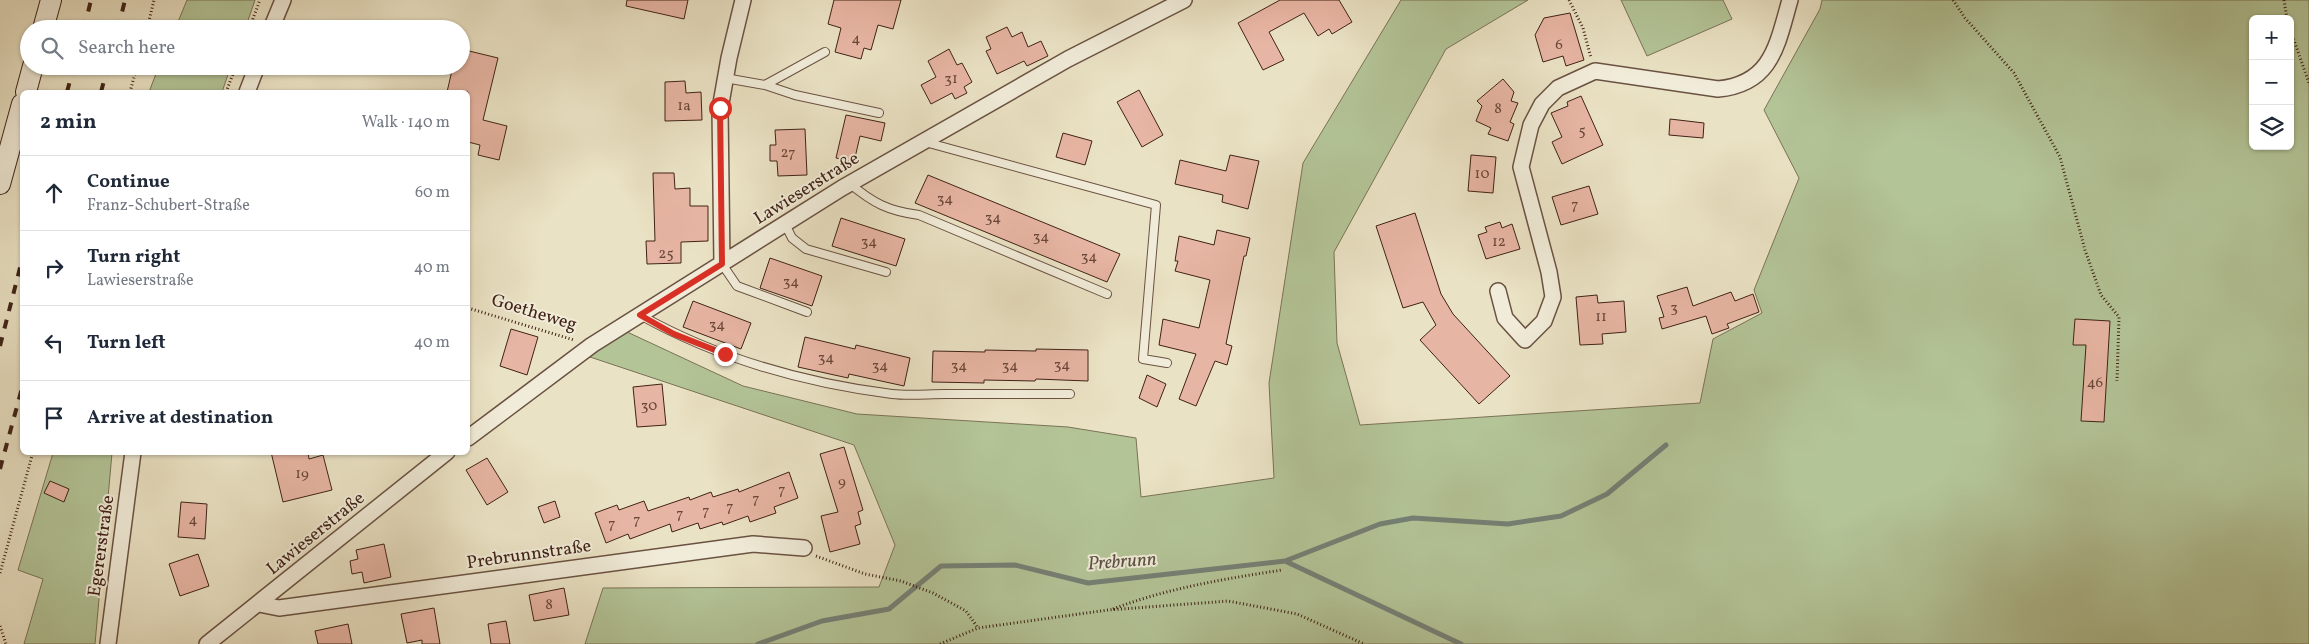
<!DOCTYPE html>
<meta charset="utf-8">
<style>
body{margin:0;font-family:Vollkorn,serif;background:#f2f2f3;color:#1f2937}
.controls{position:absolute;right:15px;top:15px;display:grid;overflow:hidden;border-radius:8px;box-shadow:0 1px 4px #0004}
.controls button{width:45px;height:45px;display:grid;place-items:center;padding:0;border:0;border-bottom:1px solid #e0e1e3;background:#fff;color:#1f2937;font:25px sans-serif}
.stop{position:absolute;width:15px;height:15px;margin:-11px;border:4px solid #d93025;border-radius:50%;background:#fff}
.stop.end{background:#d93025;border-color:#fff;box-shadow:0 1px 5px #0008}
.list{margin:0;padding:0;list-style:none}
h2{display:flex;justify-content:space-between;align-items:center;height:65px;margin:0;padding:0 20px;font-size:21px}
h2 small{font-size:16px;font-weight:400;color:#747a83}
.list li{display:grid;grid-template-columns:32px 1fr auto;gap:15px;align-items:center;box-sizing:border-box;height:75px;padding:0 20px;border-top:1px solid #e0e1e3}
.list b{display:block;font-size:19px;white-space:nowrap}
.list p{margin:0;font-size:16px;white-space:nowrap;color:#747a83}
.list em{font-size:16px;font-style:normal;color:#747a83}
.icon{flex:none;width:28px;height:28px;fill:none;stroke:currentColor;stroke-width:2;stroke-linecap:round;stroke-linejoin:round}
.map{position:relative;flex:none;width:2309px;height:644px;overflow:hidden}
.search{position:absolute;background:#fff;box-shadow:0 1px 4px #0004;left:20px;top:20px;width:450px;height:55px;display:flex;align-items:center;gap:12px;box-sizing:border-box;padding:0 18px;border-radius:28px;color:#747a83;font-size:19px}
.panel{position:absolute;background:#fff;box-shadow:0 1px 4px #0004;left:20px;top:90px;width:450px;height:365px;border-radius:8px}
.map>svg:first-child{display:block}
.green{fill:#b3c497;stroke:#7a7356;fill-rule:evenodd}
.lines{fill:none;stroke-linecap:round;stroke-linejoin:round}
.stream{stroke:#758075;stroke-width:5}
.building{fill:#e7b5a3;stroke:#402216}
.lane-casing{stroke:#6a5242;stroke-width:10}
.street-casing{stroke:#6a5242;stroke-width:18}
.secondary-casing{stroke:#402216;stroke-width:22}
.path{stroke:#402216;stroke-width:3;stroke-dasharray:1 2.5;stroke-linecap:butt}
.lane{stroke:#f1ecd9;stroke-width:8}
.street{stroke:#f1ecd9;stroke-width:15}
.secondary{stroke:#f1ecd9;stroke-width:20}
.rail{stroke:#402216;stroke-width:4;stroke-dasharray:9 9;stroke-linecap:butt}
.route{stroke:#d93025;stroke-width:6}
.labels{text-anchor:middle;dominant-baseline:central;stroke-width:4;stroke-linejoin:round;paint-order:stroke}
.number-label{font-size:15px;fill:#6a4739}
.street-label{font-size:18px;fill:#402216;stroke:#f1ecd9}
.water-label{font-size:19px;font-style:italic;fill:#5a5145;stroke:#f1ecd9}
</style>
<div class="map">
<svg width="2309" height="644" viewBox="0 0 2309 644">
<rect width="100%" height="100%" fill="#eae2c4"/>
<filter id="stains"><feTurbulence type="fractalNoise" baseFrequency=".004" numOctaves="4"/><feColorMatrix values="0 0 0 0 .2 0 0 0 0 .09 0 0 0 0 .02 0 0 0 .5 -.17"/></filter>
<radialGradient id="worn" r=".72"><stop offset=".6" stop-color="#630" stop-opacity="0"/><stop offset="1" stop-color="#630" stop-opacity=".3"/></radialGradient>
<path class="green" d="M187,0H255L245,29H175Z
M1401,0H1528L1446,49L1334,252L1337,343L1360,425L1700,403L1713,339L1762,313L1754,290L1799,178L1764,110L1820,9L1822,0H2309V644H585L603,588L879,587L895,545L854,445L587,356L625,331L743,386L857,414L1068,427L1136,438L1141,497L1274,478L1269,383L1303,163ZM2253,19H2290V146H2253Z
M1621,0H1723L1732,19L1647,56Z
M159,66H231L222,92H149Z
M53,453H112L95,644H24L43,579L18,570Z"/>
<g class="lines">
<path class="stream" d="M1285,561L1380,524L1413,518L1508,524L1561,516L1607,494L1666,445
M758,644L822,621L889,609L941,566L1015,565L1088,583L1285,561L1461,644"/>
</g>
<path class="building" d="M627,0H688L684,19L626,6Z
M834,0H901L893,29L878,25L871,50L864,48L861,59L835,52L841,28L828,24Z
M1280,0H1339L1352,22L1332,34L1329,29L1318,36L1304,13L1269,32L1284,60L1263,70L1238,23Z
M1570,13L1584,60L1566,66L1563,56L1543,62L1535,35L1544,18Z
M1007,27L1012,37L1022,32L1028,47L1041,41L1048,56L1027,66L1024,61L997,74L986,51L991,49L986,37Z
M461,49L498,58L483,120L507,126L499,160L478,155L480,145L468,142V92H447L453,66H461Z
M949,49L957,65L962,63L972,82L964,87L967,93L955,99L952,93L931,104L921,85L936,77L928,61Z
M1503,79L1514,92L1511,101L1518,103L1510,122L1514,124L1508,141L1488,134L1491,128L1476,121L1482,106L1477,101Z
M685,81L686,93L701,92L702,120L665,121V82Z
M1139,90L1163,135L1142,147L1117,102Z
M1581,96L1603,145L1562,164L1552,142L1562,137L1551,113L1568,106L1567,102Z
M846,115L885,123L881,141L860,136L854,162L836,158Z
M1670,119L1704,123L1703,138L1669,135Z
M805,129L807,175L778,176L777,161H770V145H776L775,130Z
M1063,133L1092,141L1085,165L1056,157Z
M1230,155L1259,161L1248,209L1222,202L1223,195L1175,184L1180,160L1226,171Z
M1471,155L1496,157L1493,193L1468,191Z
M653,173H674L675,189L690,188V206H708V241L681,242V263L647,264L646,241H655Z
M928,175L1120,254L1107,282L915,203Z
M1589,186L1598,214L1561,225L1552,197Z
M1415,213L1441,294L1453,314L1510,376L1479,404L1420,340L1436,325L1423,302L1403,308L1376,226Z
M841,218L905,239L896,266L832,246Z
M1500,222L1502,228L1512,224L1520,249L1486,259L1478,235L1487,232L1485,227Z
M1217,230L1250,238L1246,256H1244L1226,344L1232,346L1227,365L1215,361L1196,406L1179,399L1196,354L1159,345L1163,319L1199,328L1210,280L1175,271L1178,261H1175L1179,236L1214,245Z
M770,258L822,276L812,306L760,288Z
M1687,287L1693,306L1731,292L1735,301L1753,294L1759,312L1727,324L1729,328L1712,334L1706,316L1662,329L1659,318L1664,317L1657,296Z
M1597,295L1598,303L1624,301L1626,332L1602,334L1603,344L1580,345L1576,297Z
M693,301L751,323L741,349L683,327Z
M2075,319L2110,321L2104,422L2081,421L2086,345H2073Z
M511,329L538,337L527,375L500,366Z
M805,337L855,349L856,345L910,358L904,386L849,374L848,378L798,367Z
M1036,349L1088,350V381L1036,379L1035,381L984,380V383L932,382L933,351L985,352V350L1036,351Z
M1147,375L1166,384L1157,407L1139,398Z
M662,384L666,425L637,427L633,387Z
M844,447L863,510L858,512L861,524L855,526L860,544L830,552L821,516L838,512L820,454Z
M271,452H308L309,459L323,455L332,490L283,502Z
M487,458L508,492L487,505L466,470Z
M789,472L798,498L774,507L776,513L750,522L748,516L723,525L722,522L700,529L698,523L672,532L670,524L630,539L628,534L606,543L595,513L617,505L619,510L644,501L648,511L689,497L690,500L711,492L713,497L738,489L739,492Z
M50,481L69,489L64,502L44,493Z
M555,501L560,517L544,523L538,507Z
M181,502L207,504L205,539L178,537Z
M384,544L391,577L364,583L362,572L352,574L350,561L358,559L356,550Z
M198,554L209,586L180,596L169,564Z
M564,588L569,615L534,621L529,595Z
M434,608L440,644H422V640L407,643L401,614Z
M506,621L510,644H491L488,624Z
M348,624L352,644H318L315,631Z"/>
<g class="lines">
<defs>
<path id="lane" d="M725,78L765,85L825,52
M765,85L795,95L879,113
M925,142L1156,205L1143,359L1167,363
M849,183C873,203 888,211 919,215L1107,294
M785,224L792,238L806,249L886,272
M722,264L737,286L807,312
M640,315C717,358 805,383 892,394C909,396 928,394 945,394C987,394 1028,394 1070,394"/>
<path id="street" d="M271,29L283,0
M247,92L257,66
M722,264L720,109L729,58L743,0
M1498,291L1505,318L1525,340L1544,321L1553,297L1549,272L1521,167L1531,125L1542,104L1558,88L1595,71L1718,89C1772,84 1777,45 1790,0
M468,438L592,345L842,188L1068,59L1184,0
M259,604L279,608L753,544L804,548
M108,644L133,452
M207,644L447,452"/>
<path id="secondary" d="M43,29L51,0
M26,92L33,66
M0,184L22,104"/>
</defs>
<use href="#lane" class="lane-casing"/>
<use href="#street" class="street-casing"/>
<use href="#secondary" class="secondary-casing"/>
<path class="path" d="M1569,0L1583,28L1591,58
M1953,0L1965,18L2014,73L2060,157L2085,250L2101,295L2119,317L2117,381
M2284,0L2287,19
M147,29L154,0
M249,29L260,0
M2290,29L2309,83
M130,92L137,66
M226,92L236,66
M468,308L574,340
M816,556L865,574L901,581L933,593L966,611L978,628
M0,573L33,452
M1113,609C1168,588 1224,579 1282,570
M0,626L6,644
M940,644L978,628L1108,610L1228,601L1297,614L1364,644"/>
<use href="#lane" class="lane"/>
<use href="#street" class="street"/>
<use href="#secondary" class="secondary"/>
<path class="rail" d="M84,29L91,0
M118,29L125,0
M67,92L74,66
M101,92L108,66
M0,346L22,260
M0,469L22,388"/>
</g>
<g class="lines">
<path class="route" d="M720,108L722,264L640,315L674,334L725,354"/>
</g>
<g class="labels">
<g class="number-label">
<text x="856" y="39">4</text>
<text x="1559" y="45">6</text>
<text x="951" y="79">31</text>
<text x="684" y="106">1a</text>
<text x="1498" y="109">8</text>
<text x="1582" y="131">5</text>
<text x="788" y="153">27</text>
<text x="1482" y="174">10</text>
<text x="945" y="199">34</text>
<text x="1575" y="205">7</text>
<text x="993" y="218">34</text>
<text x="1041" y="237">34</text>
<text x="869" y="242">34</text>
<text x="1499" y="242">12</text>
<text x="666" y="254">25</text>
<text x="1089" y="257">34</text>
<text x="791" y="282">34</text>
<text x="1674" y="308">3</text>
<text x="1601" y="317">11</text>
<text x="717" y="325">34</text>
<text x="826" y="358">34</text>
<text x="1062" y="365">34</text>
<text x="880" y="366">34</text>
<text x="959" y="366">34</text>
<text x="1010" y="366">34</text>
<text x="2095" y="383">46</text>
<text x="649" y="406">30</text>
<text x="302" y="474">19</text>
<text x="842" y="482">9</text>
<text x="782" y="490">7</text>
<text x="756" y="499">7</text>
<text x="730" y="507">7</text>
<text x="706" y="511">7</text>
<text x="680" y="514">7</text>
<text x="193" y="520">4</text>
<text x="637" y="520">7</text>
<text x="612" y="524">7</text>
<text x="549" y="605">8</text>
</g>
<g class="street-label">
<text transform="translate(807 189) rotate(-32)">Lawieserstraße</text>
<text transform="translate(534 313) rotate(17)">Goetheweg</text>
<text transform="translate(316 534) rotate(-39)">Lawieserstraße</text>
<text transform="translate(102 546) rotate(-82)">Egererstraße</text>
<text transform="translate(529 555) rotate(-8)">Prebrunnstraße</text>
</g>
<g class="water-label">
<text transform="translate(1122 562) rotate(-4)">Prebrunn</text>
</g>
</g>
<rect width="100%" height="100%" filter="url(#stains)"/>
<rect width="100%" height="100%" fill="url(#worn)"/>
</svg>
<div class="controls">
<button>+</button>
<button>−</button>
<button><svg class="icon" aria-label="layers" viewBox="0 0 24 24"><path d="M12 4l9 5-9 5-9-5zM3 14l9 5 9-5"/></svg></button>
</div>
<div class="stop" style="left:720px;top:108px"></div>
<div class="stop end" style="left:725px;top:354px"></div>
<div class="search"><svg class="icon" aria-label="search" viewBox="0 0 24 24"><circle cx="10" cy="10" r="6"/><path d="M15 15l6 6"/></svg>Search here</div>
<section class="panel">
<h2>2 min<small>Walk · 140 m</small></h2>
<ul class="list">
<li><svg class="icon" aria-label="ahead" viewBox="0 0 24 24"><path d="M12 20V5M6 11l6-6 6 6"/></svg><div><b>Continue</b><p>Franz-Schubert-Straße</p></div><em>60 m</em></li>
<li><svg class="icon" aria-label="right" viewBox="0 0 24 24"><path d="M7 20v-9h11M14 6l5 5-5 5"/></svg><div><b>Turn right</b><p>Lawieserstraße</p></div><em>40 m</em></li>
<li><svg class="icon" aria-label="left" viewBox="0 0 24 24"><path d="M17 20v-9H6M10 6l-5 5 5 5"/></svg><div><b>Turn left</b></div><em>40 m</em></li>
<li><svg class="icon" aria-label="arrive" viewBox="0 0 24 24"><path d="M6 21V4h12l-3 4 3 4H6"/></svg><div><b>Arrive at destination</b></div></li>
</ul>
</section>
</div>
